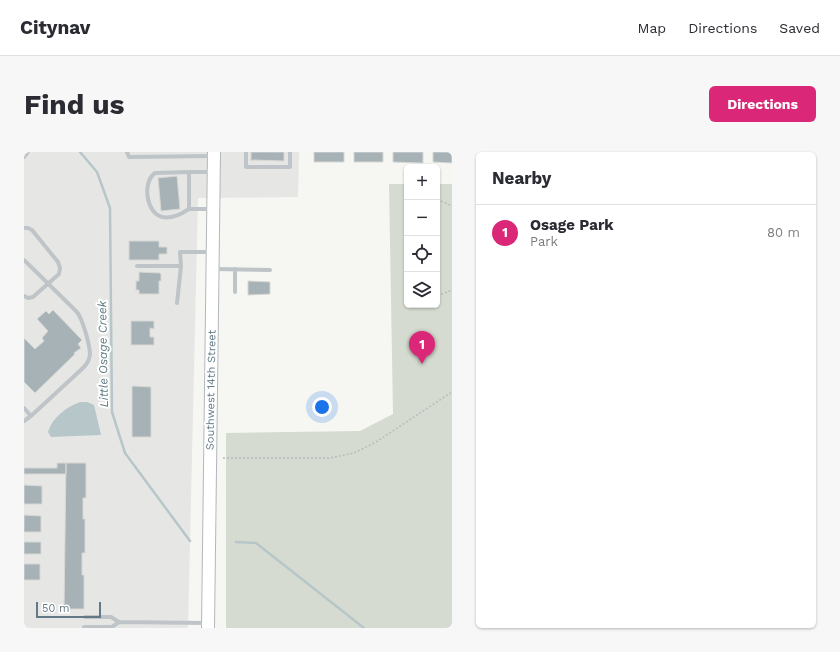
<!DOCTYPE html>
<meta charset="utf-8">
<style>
body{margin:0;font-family:"Work Sans",sans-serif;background:#f7f7f7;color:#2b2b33}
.controls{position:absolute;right:12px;top:12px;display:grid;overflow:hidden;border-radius:6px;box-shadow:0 1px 3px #0004}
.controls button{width:36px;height:36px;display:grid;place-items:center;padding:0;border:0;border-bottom:1px solid #e1e1e2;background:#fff;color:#2b2b33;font:20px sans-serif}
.scale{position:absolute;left:12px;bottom:10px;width:65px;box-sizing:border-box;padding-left:4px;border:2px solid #637985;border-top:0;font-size:11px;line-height:14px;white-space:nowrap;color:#637985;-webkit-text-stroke:3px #fff;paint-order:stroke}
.you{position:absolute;left:298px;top:255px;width:14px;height:14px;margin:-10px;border:3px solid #fff;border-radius:50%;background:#1a73e8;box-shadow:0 0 0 6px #1a73e833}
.badge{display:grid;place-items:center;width:26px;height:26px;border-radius:50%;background:#db2777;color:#fff;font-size:13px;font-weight:700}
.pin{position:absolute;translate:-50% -33px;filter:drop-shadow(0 1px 2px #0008)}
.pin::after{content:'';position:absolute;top:21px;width:14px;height:12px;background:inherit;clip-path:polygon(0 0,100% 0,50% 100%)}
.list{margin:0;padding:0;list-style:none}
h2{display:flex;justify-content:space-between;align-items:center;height:52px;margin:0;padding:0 16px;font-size:17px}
h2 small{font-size:13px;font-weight:400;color:#7c7c81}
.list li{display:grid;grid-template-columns:26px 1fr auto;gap:12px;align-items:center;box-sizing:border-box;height:56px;padding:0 16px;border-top:1px solid #e1e1e2}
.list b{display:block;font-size:15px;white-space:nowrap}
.list p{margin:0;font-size:13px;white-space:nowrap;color:#7c7c81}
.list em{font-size:13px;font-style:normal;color:#7c7c81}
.icon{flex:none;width:22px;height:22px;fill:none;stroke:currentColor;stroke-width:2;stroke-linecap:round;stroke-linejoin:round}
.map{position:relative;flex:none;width:428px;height:476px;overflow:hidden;border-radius:6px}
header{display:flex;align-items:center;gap:24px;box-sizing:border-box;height:56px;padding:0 20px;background:#fff;border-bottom:1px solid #e1e1e2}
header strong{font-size:19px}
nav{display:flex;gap:22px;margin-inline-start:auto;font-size:14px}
.intro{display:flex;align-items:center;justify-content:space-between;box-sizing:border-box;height:96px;padding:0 24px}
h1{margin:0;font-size:28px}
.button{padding:10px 18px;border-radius:6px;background:#db2777;color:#fff;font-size:14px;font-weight:700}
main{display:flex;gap:24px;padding:0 24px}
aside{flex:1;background:#fff;border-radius:6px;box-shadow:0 1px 3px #0004}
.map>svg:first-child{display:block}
.built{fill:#e6e7e5}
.green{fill:#d6dbd1}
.water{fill:#b7c6c9}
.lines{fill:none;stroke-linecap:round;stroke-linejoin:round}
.stream{stroke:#b7c6c9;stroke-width:2.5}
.building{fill:#a7b2b6;stroke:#d7d7d5}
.primary-casing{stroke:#b1b8bb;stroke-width:14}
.path{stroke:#b8bcbe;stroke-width:1.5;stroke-dasharray:2 2;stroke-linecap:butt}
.service{stroke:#bec4c7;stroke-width:4}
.primary{stroke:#fff;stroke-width:12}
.labels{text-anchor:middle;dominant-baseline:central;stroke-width:4;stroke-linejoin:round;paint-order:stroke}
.street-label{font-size:11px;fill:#637985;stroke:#fff}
.water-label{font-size:12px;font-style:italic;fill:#5f7b81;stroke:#fff}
</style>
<header>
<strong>Citynav</strong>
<nav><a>Map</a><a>Directions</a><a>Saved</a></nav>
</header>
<div class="intro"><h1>Find us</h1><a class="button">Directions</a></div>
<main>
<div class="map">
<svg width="428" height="476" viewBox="0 0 428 476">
<rect width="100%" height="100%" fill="#f6f6f2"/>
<path class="built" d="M0,0H275L274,45L174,46L164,476H0Z"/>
<path class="green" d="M365,32H383V153H413V32H428V476H202V281L336,279L369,262Z"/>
<path class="water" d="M56,250H63L70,253L77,283L27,285L24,280C28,266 42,255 56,250Z"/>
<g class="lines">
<path class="stream" d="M56,0L73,20L86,56L88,260L101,301L166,389
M212,390L232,391L340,476"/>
</g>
<path class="building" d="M227,0H260V9L229,8L227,9Z
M290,0H320V10H290Z
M330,0H359V10H330Z
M369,0H399V11L369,10Z
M409,0H428V11L409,10Z
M153,24L156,57L137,59L134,26Z
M105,89H135V95H143V102H135V108H105Z
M115,120L136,121L137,122V129H135V142H115V138H112V129H115Z
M224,129L246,130V142L224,143Z
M29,158L58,188L54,192L57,196L50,201L51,202L11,241L0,230V186L11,197L20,189L18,186L24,179L13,167L22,159L25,162Z
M107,169H130V177L126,176V185H130V193H107Z
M108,234L127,235V285H108Z
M33,311H42V322H0V316H33Z
M42,311H62V346H59V367H61V401H58V423H60V457H40Z
M0,333L18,334V352H0Z
M0,363L17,364V380H0Z
M0,390H17V402H0Z
M0,412H16V428H0Z"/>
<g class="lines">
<defs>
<path id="primary" d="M184,476L190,0"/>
</defs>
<use href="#primary" class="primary-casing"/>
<path class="path" d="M413,49H417L428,54
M413,142H418L428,138
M199,306H306L330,301L352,290L428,240"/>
<path class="service" d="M103,0L105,5L189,4
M222,0V15H266V0
M0,5L4,0
M165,20L131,21C118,30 122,61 138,65C148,67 157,62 165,57
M188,20H165V57H189
M0,76H4L8,78L34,110L36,116L35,122L9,145L4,146L0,144
M0,108L53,160C59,168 65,191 66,201C66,207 63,212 59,216L7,264
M113,114H157
M191,117L246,118
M211,140V117
M153,151L157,114L156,100H187
M0,256L7,264L0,269
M61,465H87L95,470L182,471
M60,475H88L95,470"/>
<use href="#primary" class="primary"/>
</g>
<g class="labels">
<g class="street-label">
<text transform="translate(187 238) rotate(-89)">Southwest 14th Street</text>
</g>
<g class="water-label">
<text transform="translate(79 202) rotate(-91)">Little Osage Creek</text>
</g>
</g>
</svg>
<div class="controls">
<button>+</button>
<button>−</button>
<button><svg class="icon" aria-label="locate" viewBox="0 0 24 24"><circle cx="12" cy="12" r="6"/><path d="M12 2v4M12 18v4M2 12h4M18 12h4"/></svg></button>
<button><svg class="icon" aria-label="layers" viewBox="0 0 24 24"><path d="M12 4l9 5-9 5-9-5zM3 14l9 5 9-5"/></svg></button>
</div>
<div class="scale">50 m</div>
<div class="you"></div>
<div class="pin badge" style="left:398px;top:212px">1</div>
</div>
<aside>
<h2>Nearby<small></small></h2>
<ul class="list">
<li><span class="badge">1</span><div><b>Osage Park</b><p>Park</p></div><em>80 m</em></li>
</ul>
</aside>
</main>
